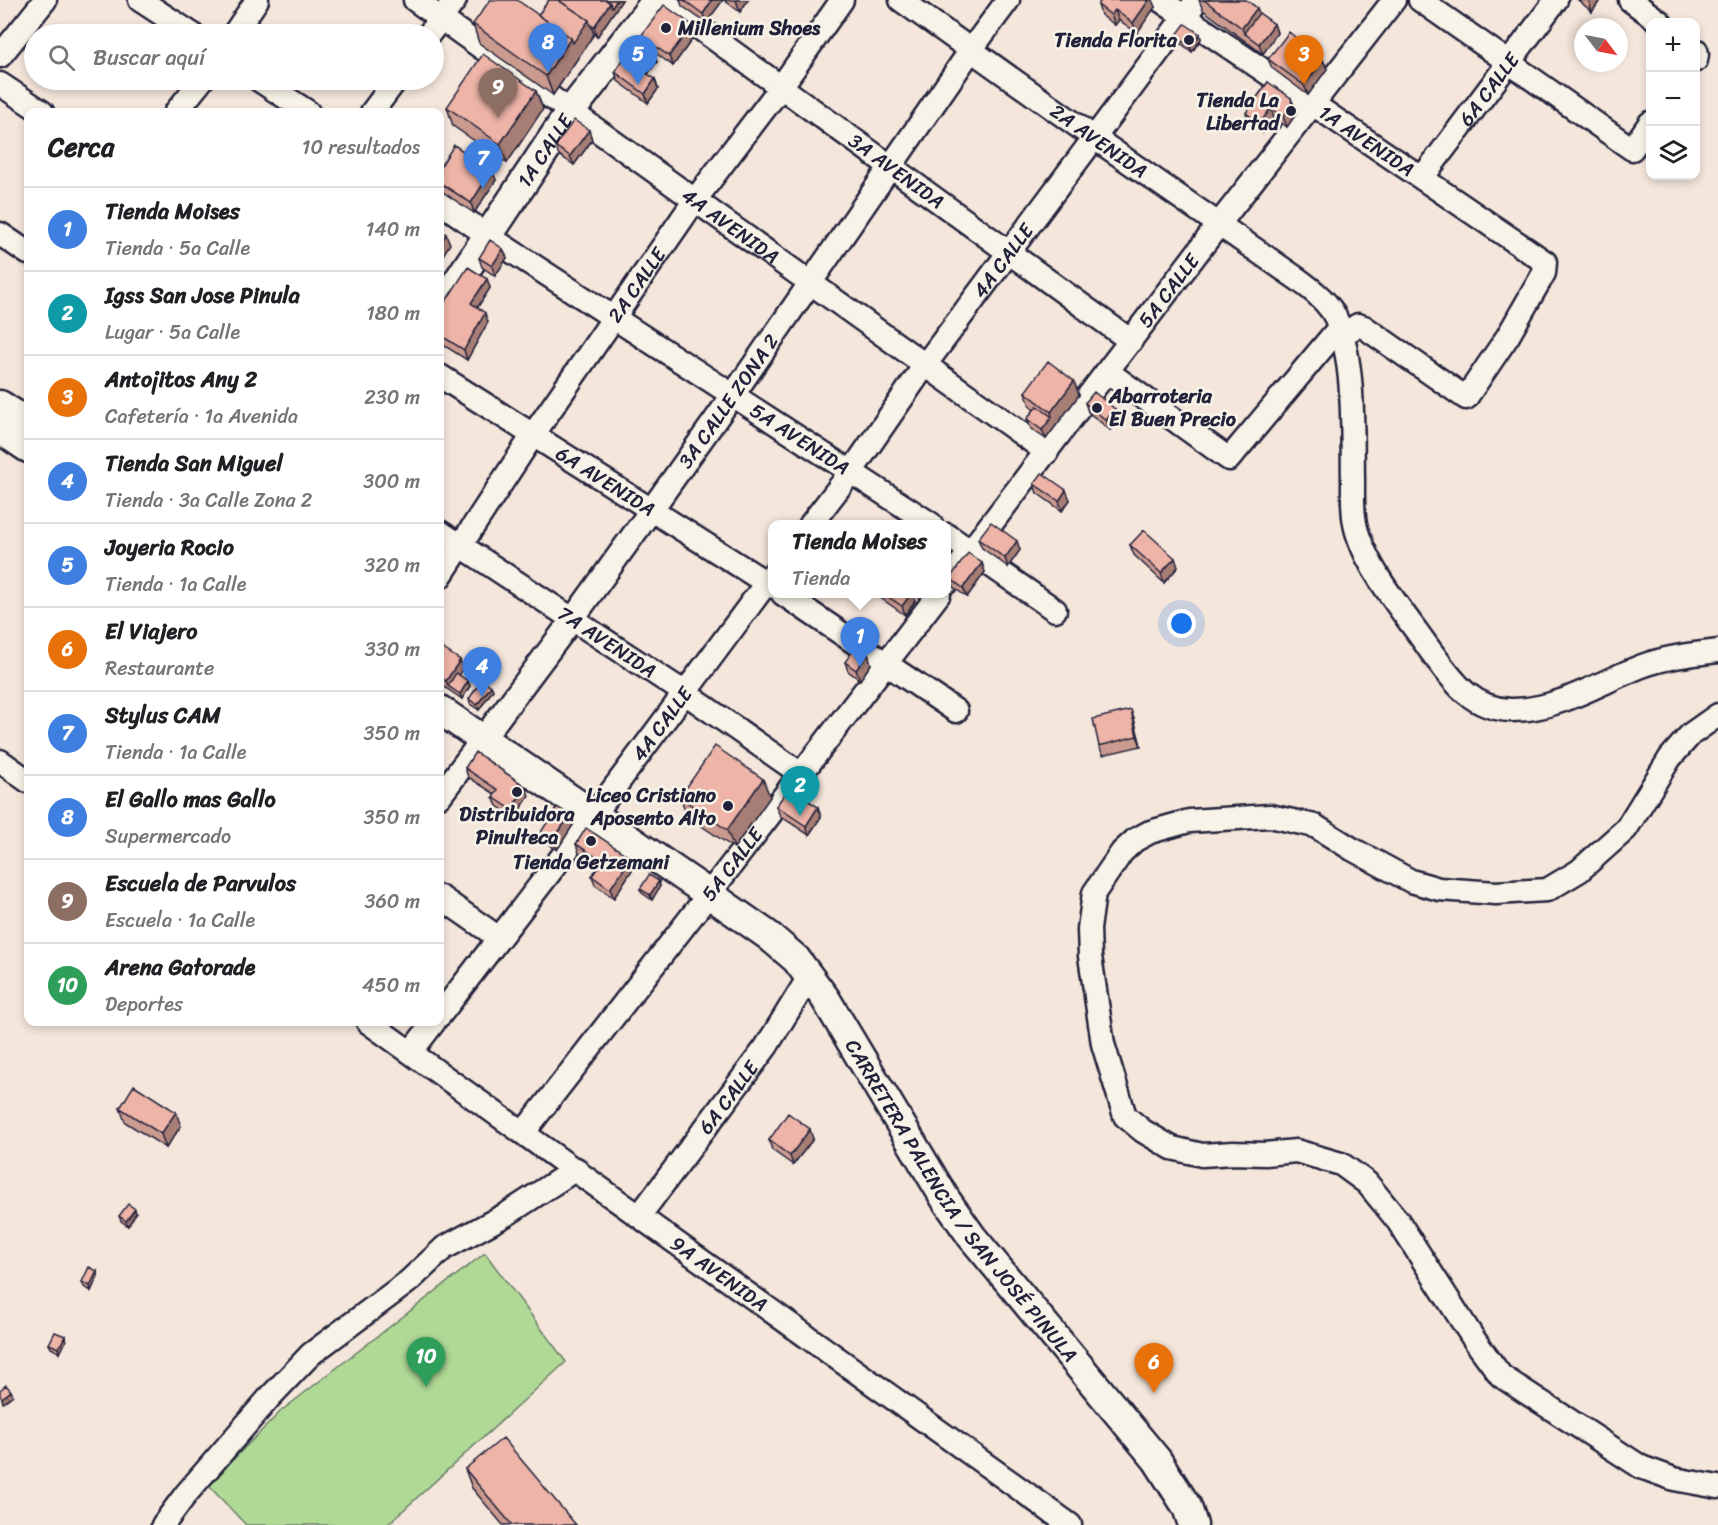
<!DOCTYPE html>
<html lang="es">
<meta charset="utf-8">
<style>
body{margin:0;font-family:Sriracha,sans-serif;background:#f2f2f2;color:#202124}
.controls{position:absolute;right:18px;top:18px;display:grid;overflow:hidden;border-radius:12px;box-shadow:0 3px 9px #0003}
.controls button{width:54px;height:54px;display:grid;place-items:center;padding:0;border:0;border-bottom:2px solid #e0e0e0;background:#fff;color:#202124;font:30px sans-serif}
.compass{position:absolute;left:1574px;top:18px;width:54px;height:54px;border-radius:50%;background:#fff;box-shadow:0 3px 9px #0003;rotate:122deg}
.you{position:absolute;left:1182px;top:624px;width:21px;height:21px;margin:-15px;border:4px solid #fff;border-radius:50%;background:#1a73e8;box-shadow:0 0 0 9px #1a73e833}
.badge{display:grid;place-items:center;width:39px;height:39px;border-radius:50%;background:#2563eb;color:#fff;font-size:20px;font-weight:700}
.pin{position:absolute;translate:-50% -50px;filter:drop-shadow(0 2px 3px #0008)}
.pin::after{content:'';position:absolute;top:32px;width:21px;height:18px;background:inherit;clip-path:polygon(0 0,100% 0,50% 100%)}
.popup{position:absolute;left:768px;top:520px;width:183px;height:78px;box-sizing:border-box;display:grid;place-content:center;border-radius:12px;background:#fff;filter:drop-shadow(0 2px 4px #0005);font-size:20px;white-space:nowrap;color:#757577}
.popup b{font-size:22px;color:#202124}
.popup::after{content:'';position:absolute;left:50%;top:100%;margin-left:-12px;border:12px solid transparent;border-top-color:#fff}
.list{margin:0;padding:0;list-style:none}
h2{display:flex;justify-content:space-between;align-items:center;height:78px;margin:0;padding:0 24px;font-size:26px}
h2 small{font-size:20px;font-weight:400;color:#757577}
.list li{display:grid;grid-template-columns:39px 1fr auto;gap:18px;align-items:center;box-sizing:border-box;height:84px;padding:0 24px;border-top:2px solid #e0e0e0}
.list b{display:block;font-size:22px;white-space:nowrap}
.list p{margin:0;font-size:20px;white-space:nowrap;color:#757577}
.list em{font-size:20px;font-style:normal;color:#757577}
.icon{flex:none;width:33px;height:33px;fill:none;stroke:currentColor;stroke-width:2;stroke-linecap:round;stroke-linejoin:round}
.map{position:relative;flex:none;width:1718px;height:1525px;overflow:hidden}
.search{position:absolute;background:#fff;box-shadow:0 3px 9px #0003;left:24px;top:24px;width:420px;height:66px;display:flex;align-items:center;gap:15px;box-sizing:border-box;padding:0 21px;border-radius:33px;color:#757577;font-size:22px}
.panel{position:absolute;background:#fff;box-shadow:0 3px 9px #0003;left:24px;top:108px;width:420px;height:918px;border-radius:12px}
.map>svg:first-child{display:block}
.park{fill:#b0d996;stroke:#697e68;stroke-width:1.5}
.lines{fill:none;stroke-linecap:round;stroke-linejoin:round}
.minor-casing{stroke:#22223b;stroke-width:27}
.major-casing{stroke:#22223b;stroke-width:33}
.minor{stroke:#f7f3e8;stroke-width:22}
.major{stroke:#f7f3e8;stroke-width:28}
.wall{fill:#cc9b90;stroke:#22223b;stroke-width:1.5}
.shaded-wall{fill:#a67e75;stroke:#22223b;stroke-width:1.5}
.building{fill:#edb4a7;stroke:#22223b;stroke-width:1.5}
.poi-dot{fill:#22223b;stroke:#f7f3e8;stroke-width:2}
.labels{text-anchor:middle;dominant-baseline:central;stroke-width:5;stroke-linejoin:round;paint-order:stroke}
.poi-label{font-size:20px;font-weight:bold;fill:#22223b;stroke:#f7f3e8;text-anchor:end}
.street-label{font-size:20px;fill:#22223b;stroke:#f7f3e8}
</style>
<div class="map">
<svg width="1718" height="1525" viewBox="0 0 1718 1525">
<rect width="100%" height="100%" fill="#f5e6db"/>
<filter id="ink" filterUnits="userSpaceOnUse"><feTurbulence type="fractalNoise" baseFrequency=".0167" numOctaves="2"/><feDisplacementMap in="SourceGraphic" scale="12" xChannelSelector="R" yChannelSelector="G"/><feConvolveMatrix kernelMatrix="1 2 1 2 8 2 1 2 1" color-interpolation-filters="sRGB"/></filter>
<g filter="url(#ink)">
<path class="park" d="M485,1253L566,1362L387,1525H246L208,1485L281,1411Z"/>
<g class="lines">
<defs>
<g id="minor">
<path d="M140,0L192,34"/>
<path id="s1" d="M415,0L1047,452"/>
<path id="s2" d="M661,0L1131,341"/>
<path id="s3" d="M901,0L1096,139L1299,280C1311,289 1323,298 1332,311C1356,350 1352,434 1353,481C1353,498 1352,518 1358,535C1371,575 1406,615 1430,650C1452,679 1469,708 1510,710C1557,711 1600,682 1642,666C1666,657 1693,654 1718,651"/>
<path id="s4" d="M1160,0L1545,262L1544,273L1508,336L1466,398L1364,327L1358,325L1341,336"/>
<path d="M1420,0L1632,149L1650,123"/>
<path d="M1630,0L1660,22"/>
<path d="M234,34L257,0"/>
<path d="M429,34L455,0"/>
<path d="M1696,50L1697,54L1696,60"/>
<path d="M0,56L45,0"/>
<path d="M259,80L308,112"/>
<path d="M0,84L42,112"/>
<path d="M176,112L202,80"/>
<path d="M372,112L396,80"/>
<path id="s5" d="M1422,178L1556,0"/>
<path d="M440,202L477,228"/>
<path d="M0,234L28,253"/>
<path id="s6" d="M488,236L931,524"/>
<path d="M1108,372L1229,459L1339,328"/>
<path id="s7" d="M440,376L773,587"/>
<path id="s8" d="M811,524L851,472L925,365L1197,0"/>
<path id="s9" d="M440,532L685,693L801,774"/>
<path d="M947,535L1055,610"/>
<path id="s10" d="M440,577L533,435L695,200L781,87L842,0"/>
<path id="s11" d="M947,582L1219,224L1394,0"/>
<path d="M783,594L956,711"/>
<path d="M1718,715L1691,734L1670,758L1626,829L1579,871L1547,890L1496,893L1439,889L1411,881L1352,849L1315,826L1270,816L1189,821L1150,832L1135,840L1122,852L1094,893L1089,929L1090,956L1103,1044L1125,1116L1143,1131L1172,1148L1202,1155L1233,1153L1265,1154L1296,1151L1341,1164L1367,1183L1398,1221L1473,1338L1501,1376L1641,1467L1674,1479L1718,1487"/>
<path d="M0,761L28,781"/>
<path id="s12" d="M440,796L572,620L652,509L733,395L971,50L1008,0"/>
<path d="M440,897L499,938"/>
<path id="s13" d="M440,1015L594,815L773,574"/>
<path id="s14" d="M368,1022L1070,1525"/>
<path d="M411,1052L434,1022"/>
<path id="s15" d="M524,1132L709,894L939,594"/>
<path id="s16" d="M640,1215L766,1047L809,977"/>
<path d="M163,1525L186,1494L269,1398L311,1354L409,1281L444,1248L507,1214L576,1169"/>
</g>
<g id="major">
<path id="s17" d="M440,308L571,111L657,0"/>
<path d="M0,405L28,423"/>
<path d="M0,429L28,448"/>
<path id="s18" d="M440,710L709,894L769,936L796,959L825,998L946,1200L972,1237L1157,1460L1187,1507L1193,1525"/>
</g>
</defs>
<use href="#minor" class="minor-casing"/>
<use href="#major" class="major-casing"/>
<use href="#minor" class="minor"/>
<use href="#major" class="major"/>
</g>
<path class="wall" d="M549,0H622L597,37L594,34L553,95L479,43L473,24L538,15Z
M680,0H723L706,23L682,6Z
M724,0H748L740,12Z
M1199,0H1246L1257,8L1259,13L1274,24L1277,33L1263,54L1203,10Z
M1578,0H1599V2L1592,12Z
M1098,5L1155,7L1137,33L1119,20L1115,25L1101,15Z
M692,25L695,35L673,66L645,45L641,36Z
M1200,34L1201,39L1192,52L1178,41L1176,36Z
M1268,59L1323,60L1327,69L1308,95L1272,68Z
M628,60L657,62L647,74L655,79L658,89L648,103L618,81L615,72Z
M1268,82L1295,108L1296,114L1287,127L1274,118L1263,133L1249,123L1246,113Z
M536,91L543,109L507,163L453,126L447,107Z
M589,130L592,140L574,165L559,155L555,146Z
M440,167L496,180L474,213L440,190Z
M503,249L507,258L495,276L482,267L479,258Z
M487,279L490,288L477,308L488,322L467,360L442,344L440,348V310Z
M1025,392L1079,395L1046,439L1031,429L1027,419L1034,410L1030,406Z
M28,395V412L27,411L24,402Z
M1085,403L1119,419L1110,430L1088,412Z
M1034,484L1070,500L1062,511L1037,493Z
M978,539L1020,550L1008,567L982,548Z
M1130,545L1178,567L1164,583L1134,555Z
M982,563L985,572L967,597L953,587L950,578Z
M875,594H913L915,601L905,615L876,595Z
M440,652L460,660L463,669L459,676L468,681L470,686L462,699L440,684Z
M868,654L871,664L860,680L848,671L845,662Z
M491,686L493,690L479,710L470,704L469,699Z
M1134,719L1141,746L1103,755L1099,746Z
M465,768L529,796L515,818L497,806L493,797L495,794L468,777Z
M680,797H770L734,848L687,816Z
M776,806L821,817L809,835L780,816Z
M573,825L557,850L544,841L541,832Z
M576,844L631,858L634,867L614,898L595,885L592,876L598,866L579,853Z
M660,886L652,900L642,893L640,889Z
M120,1108L181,1126L166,1148L125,1122Z
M813,1139L793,1165L772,1150L769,1140Z
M136,1213L128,1226L121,1221L119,1216Z
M98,1276L91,1291L84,1287L82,1282Z
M66,1341L60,1353L51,1348L49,1344Z
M465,1469L576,1525H503L472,1488Z"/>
<path class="shaded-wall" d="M617,0H622L597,37L594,27L610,3Z
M712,0H723L706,23L703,14Z
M736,0H748L740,12Z
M1149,0H1152L1155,7L1137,33L1133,23Z
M1590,0H1599V2L1592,12L1589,2Z
M1257,8L1262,22L1244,33L1242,28Z
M1115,10L1119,20L1115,25L1111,15Z
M589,20L594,34L553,95L546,76L571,38Z
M1274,24L1277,33L1263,54L1259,44Z
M692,25L695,35L673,66L669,56Z
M1200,34L1201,39L1192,52L1190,47Z
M655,57L657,62L644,79L642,74Z
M1323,60L1327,69L1308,95L1304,85Z
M655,79L658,89L648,103L645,94Z
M536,91L543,109L507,163L500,144Z
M1291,98L1295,108L1296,114L1287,127L1283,117Z
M1271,108L1274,118L1263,133L1260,123Z
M589,130L592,140L574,165L570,156Z
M492,170L496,180L474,213L471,203Z
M446,234L450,244L440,260V245Z
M503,249L507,258L495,276L492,266Z
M487,279L490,288L474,313L471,303Z
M485,313L488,322L467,360L464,350Z
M441,339L442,344L440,348V341Z
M1074,381L1079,395L1046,439L1042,430L1052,417L1051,412Z
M1115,409L1119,419L1110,430L1106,420Z
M1066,490L1070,500L1062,511L1059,501Z
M1017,541L1020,550L1008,567L1005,558Z
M1175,558L1178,567L1164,583L1161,573Z
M982,563L985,572L967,597L963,588Z
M911,594H913L915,601L905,615L902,606Z
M868,654L871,664L860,680L856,670Z
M460,660L463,669L451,688L448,686L446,681Z
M468,681L470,686L462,699L460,694Z
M491,686L493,690L479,710L477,705Z
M1131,710L1134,719L1141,746L1137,736Z
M763,779L770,797L734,848L727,830Z
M526,787L529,796L515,818L511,809Z
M818,807L821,817L809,835L806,826Z
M570,815L573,825L557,850L553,840Z
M631,858L634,867L614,898L610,889Z
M659,881L660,886L652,900L650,895Z
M176,1112L181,1126L166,1148L161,1134Z
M810,1129L813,1139L793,1165L790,1156Z
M135,1209L136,1213L128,1226L126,1221Z
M97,1271L98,1276L91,1291L90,1286Z
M65,1336L66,1341L60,1353L59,1348Z
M11,1391L13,1395L3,1403L2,1398Z"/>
<path class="building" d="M490,0H517L571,38L546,76L473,24Z
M549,0H558L589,20L573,43L571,38L538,15Z
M558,0H606L610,3L594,27L590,25L589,20Z
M606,0H617L612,7L610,3Z
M684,0H712L703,14Z
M1101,0H1149L1133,23L1115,10L1111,15L1098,5Z
M1204,0H1246L1257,8L1242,28Z
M664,5L692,25L669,56L641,36Z
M1259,13L1274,24L1259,44L1244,33Z
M1185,24L1200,34L1190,47L1176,36Z
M1289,32L1323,60L1304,85L1268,59Z
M639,45L655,57L644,72L628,60Z
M483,54L536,91L500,144L447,107Z
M624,58L655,79L645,94L615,72Z
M1268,82L1291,98L1292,105L1283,117L1271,108L1260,123L1246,113Z
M574,120L589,130L570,156L555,146Z
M454,145L492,170L471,203L440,183V167Z
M440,230L446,234L440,245Z
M490,240L503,249L492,266L479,258Z
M468,267L487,279L471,303L485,313L464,350L440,335V310Z
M1048,361L1074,381L1051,412L1025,392Z
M1094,392L1115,409L1106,420L1085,403Z
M28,395V405L24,402Z
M1037,406L1052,417L1042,430L1027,419Z
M1042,473L1066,490L1059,501L1034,484Z
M991,522L1017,541L1005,558L978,539Z
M1144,530L1175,558L1161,573L1130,545Z
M968,553L982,563L963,588L950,578Z
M884,594H911L902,606Z
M856,646L868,654L856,670L845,662Z
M442,648L460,660L446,681L440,677V652Z
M456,673L468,681L460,694L448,686Z
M482,679L491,686L477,705L469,699Z
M1131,710L1137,736L1099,746L1093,719Z
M715,746L763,779L727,830L680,797Z
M475,752L526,787L511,809L493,797L498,790L465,768Z
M789,788L818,807L806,826L776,806Z
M557,807L570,815L553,840L541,832Z
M586,828L631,858L610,889L592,876L602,861L576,844Z
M649,875L659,881L650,895L640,889Z
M134,1085L176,1112L161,1134L120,1108Z
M788,1113L810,1129L790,1156L769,1140Z
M128,1204L135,1209L126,1221L119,1216Z
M89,1267L97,1271L90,1286L82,1282Z
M55,1332L65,1336L59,1348L49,1344Z
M6,1385L11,1391L2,1398L0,1396V1390Z
M503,1438L576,1525H512L465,1469Z"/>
</g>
<g class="poi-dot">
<circle cx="666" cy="28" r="6"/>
<circle cx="1189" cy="40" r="6"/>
<circle cx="1291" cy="111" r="6"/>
<circle cx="1097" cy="408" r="6"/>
<circle cx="517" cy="792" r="6"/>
<circle cx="728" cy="806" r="6"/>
<circle cx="591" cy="841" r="6"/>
</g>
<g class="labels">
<g class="poi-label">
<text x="678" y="28" text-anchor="start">Millenium Shoes</text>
<text x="1177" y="40">Tienda Florita</text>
<text x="1279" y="100">Tienda La<tspan x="1279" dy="23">Libertad</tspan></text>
<text x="1109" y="396" text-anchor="start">Abarroteria<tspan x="1109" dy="23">El Buen Precio</tspan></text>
<text x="716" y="795">Liceo Cristiano<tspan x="716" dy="23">Aposento Alto</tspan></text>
<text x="517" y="814" text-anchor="middle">Distribuidora<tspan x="517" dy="23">Pinulteca</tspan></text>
<text x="591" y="862" text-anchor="middle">Tienda Getzemani</text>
</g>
<g class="street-label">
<text stroke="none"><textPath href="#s5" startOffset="111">6A CALLE</textPath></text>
<text stroke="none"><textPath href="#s3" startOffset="243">2A AVENIDA</textPath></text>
<text stroke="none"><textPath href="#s4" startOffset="250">1A AVENIDA</textPath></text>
<text stroke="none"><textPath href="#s17" startOffset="189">1A CALLE</textPath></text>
<text stroke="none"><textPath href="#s2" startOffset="291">3A AVENIDA</textPath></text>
<text stroke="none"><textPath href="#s1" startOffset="388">4A AVENIDA</textPath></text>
<text stroke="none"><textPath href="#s8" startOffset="326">4A CALLE</textPath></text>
<text stroke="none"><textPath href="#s10" startOffset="352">2A CALLE</textPath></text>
<text stroke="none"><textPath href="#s11" startOffset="366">5A CALLE</textPath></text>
<text stroke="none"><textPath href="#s12" startOffset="489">3A CALLE ZONA 2</textPath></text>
<text stroke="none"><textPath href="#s6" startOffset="372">5A AVENIDA</textPath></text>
<text stroke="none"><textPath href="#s7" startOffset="196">6A AVENIDA</textPath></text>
<text stroke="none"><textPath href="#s9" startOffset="200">7A AVENIDA</textPath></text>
<text stroke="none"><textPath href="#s13" startOffset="366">4A CALLE</textPath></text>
<text stroke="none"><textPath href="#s15" startOffset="339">5A CALLE</textPath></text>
<text stroke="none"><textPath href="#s16" startOffset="147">6A CALLE</textPath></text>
<text stroke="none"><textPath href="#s18" startOffset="728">CARRETERA PALENCIA / SAN JOSÉ PINULA</textPath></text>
<text stroke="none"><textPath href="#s14" startOffset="432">9A AVENIDA</textPath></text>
</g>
</g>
</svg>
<div class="controls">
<button>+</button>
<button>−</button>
<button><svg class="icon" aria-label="layers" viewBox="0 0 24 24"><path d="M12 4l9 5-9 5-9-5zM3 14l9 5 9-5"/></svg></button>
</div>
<svg class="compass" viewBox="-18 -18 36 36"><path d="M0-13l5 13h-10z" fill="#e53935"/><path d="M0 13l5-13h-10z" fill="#757577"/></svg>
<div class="you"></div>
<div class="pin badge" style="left:860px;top:667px;background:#3f7fe0">1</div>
<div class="popup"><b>Tienda Moises</b>Tienda</div>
<div class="pin badge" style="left:800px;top:816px;background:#0f9aa8">2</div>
<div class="pin badge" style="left:1304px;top:85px;background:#e8710a">3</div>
<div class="pin badge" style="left:482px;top:697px;background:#3f7fe0">4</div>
<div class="pin badge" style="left:638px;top:85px;background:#3f7fe0">5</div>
<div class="pin badge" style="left:1154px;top:1393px;background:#e8710a">6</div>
<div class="pin badge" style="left:483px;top:189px;background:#3f7fe0">7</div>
<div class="pin badge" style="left:548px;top:73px;background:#3f7fe0">8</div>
<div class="pin badge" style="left:498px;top:118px;background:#8d6e63">9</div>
<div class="pin badge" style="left:426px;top:1387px;background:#2e9e5b">10</div>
<div class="search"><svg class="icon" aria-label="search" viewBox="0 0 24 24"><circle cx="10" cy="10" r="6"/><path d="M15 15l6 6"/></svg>Buscar aquí</div>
<section class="panel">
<h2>Cerca<small>10 resultados</small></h2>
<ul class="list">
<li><span class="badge" style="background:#3f7fe0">1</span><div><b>Tienda Moises</b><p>Tienda · 5a Calle</p></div><em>140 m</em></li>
<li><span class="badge" style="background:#0f9aa8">2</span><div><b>Igss San Jose Pinula</b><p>Lugar · 5a Calle</p></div><em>180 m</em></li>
<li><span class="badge" style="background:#e8710a">3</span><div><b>Antojitos Any 2</b><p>Cafetería · 1a Avenida</p></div><em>230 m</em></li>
<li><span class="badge" style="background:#3f7fe0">4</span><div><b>Tienda San Miguel</b><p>Tienda · 3a Calle Zona 2</p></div><em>300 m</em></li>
<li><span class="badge" style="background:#3f7fe0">5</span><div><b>Joyeria Rocio</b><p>Tienda · 1a Calle</p></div><em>320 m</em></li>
<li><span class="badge" style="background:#e8710a">6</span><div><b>El Viajero</b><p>Restaurante</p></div><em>330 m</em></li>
<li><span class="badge" style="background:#3f7fe0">7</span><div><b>Stylus CAM</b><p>Tienda · 1a Calle</p></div><em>350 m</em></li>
<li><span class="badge" style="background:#3f7fe0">8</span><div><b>El Gallo mas Gallo</b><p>Supermercado</p></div><em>350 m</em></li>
<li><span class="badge" style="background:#8d6e63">9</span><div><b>Escuela de Parvulos</b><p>Escuela · 1a Calle</p></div><em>360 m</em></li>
<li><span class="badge" style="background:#2e9e5b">10</span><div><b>Arena Gatorade</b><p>Deportes</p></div><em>450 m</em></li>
</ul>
</section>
</div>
